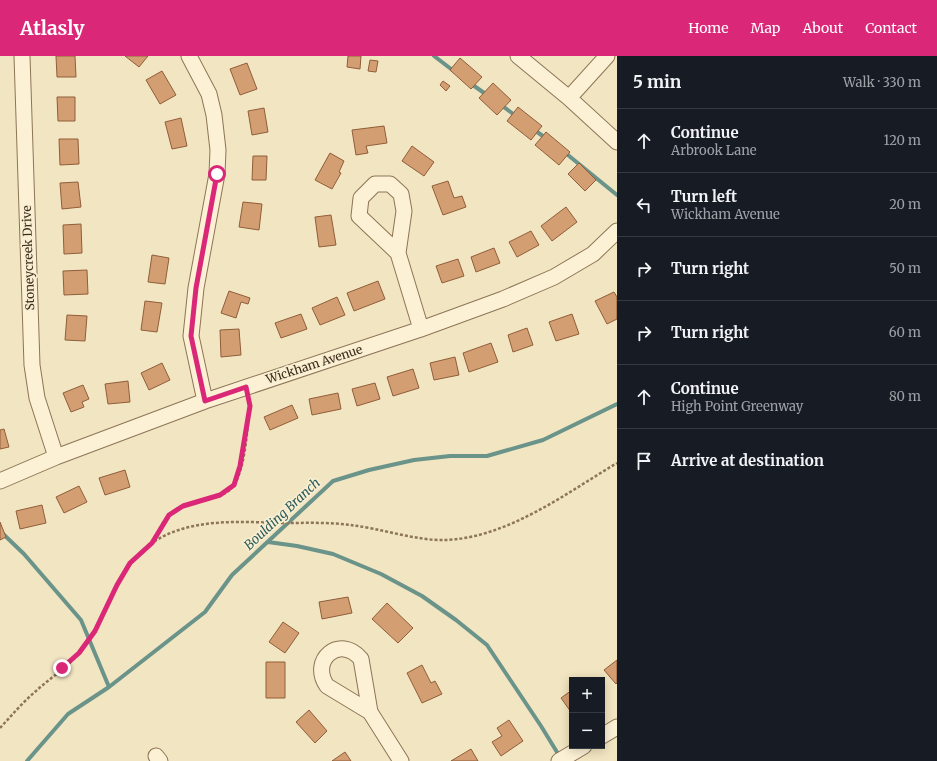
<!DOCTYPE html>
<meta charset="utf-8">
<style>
body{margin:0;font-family:Merriweather,serif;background:#20242c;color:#f1f3f6}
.controls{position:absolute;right:12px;bottom:12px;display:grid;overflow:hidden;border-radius:0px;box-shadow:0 2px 10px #0003}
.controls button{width:36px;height:36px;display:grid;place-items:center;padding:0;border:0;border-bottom:1px solid #363941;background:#171b24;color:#f1f3f6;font:20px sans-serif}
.stop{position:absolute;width:12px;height:12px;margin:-9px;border:3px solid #db2777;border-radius:50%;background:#fff}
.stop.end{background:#db2777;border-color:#fff;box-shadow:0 1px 4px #0008}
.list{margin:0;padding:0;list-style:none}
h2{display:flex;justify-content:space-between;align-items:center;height:52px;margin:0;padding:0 16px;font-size:17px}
h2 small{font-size:13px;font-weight:400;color:#9ea1a6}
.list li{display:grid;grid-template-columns:26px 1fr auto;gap:12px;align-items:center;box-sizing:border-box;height:64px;padding:0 16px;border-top:1px solid #363941}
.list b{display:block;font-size:15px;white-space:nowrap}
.list p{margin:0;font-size:13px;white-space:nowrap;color:#9ea1a6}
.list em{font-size:13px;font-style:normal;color:#9ea1a6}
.icon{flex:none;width:22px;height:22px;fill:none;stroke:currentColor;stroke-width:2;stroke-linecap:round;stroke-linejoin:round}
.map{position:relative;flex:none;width:617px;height:705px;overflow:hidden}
header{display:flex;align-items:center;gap:24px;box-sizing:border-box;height:56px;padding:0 20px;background:#db2777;color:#fff}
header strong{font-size:19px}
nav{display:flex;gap:22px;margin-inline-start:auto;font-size:14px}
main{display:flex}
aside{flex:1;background:#171b24}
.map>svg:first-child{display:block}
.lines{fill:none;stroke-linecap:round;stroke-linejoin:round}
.stream{stroke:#6a938a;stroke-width:4}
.building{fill:#d49e73;stroke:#8f5e3a}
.minor-casing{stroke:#8d7557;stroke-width:17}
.path{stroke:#8d7557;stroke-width:2.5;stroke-dasharray:3 2;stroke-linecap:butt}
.minor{stroke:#fcf1d5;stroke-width:15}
.route{stroke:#db2777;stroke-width:5}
.labels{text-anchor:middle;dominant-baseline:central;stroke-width:3.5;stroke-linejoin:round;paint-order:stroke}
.street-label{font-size:12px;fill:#3c2c1c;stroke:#f9eed1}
.water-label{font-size:13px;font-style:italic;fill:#2a5d5b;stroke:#f9eed1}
</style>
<header>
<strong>Atlasly</strong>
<nav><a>Home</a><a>Map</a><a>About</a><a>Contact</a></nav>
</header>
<main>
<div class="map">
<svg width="617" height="705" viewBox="0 0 617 705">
<rect width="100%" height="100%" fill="#f2e5c1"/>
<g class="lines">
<path class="stream" d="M434,0L455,16
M470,27L487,39
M501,49L516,60
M533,73L547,83
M563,95L617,139
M0,475L24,498L81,564L109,631
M268,486L297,490L333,498L381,518L422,540L456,564L487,589L541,670L560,701
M27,705L68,658L109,631L205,556L232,519L333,425L369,414L414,404L450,400H487L543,384L617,348"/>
</g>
<path class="building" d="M56,0H75L76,21H57Z
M125,0H148L139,11Z
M348,0H361L360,13L347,11Z
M460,2L482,21L471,33L450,14Z
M370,4L378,5L376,16L368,15Z
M247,7L257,33L240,39L230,13Z
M162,15L176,39L160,48L146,24Z
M443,25L450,30L446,35L440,29Z
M493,27L511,44L497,59L479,42Z
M57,41H75V65H58Z
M518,51L542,70L531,84L507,65Z
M264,52L268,76L252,79L248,55Z
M181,62L187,90L172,93L165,66Z
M384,70L387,87L366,90L368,97L356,99L352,74Z
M546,76L570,96L559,109L535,89Z
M59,83H78L79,108L60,109Z
M412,90L434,106L424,120L402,105Z
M330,97L344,105L339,116L341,117L332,133L315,124Z
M253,100H267L266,124H252Z
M579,107L596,124L585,135L568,118Z
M448,125L454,142L462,140L466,151L443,159L432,130Z
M78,126L81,151L62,153L60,127Z
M243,146L262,148L259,174L239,171Z
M566,151L577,166L552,185L541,170Z
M331,159L336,189L319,191L315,161Z
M81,168L82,197L64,198L63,169Z
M531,175L539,189L517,201L509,186Z
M494,192L500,207L476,216L471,201Z
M152,199L169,202L165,228L148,226Z
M458,203L464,220L442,227L436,210Z
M87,214L88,238L64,239L63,215Z
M378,225L385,243L354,255L347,237Z
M229,235L250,242L248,248L241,246L236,262L221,257Z
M614,236L617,241V263L607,268L595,245Z
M337,241L345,259L320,269L312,252Z
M145,245L162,247L157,276L141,274Z
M301,258L307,273L281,282L275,267Z
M572,258L579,278L556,285L549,266Z
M67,259L87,260L85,285L65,284Z
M527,272L533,289L513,296L508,279Z
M239,273L241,299L221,301L220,274Z
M491,287L498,306L469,316L463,297Z
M455,301L459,319L434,324L430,307Z
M162,307L170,324L149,334L141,317Z
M413,313L419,332L393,340L387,321Z
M128,325L130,346L108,348L105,328Z
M375,327L380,343L357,350L352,333Z
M83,329L89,343L82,346L84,351L71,356L63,337Z
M338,337L341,353L312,359L309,343Z
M292,349L298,362L270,374L264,361Z
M4,373L9,391L0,393V374Z
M125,414L130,431L105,439L99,422Z
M79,430L87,446L64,457L56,441Z
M42,449L46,467L20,473L16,455Z
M0,466L6,481L0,484Z
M348,541L352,557L322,563L319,546Z
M387,547L413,572L398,587L372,563Z
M283,566L299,577L285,597L269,586Z
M617,604V627L616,628L604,614Z
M266,606H285V642H266Z
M422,609L431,627L435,625L442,638L422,647L407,617Z
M572,634V655L571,656L561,642Z
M309,654L327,675L315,687L296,666Z
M509,664L523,685L501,700L492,686L502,680L497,672Z
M471,693L478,705H451Z
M345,696L351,705H332Z"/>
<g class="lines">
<defs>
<path id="minor" d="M22,0L32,309L37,342L56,401
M189,0L209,38L214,59L218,94L217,118L196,232L191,280L205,345
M518,0L569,42L617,86
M569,42L607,0
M398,197L359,160L361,142L375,128H390L401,138L404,155L398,197L421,273
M0,425L56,401L205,345L421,273L503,243L554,221L593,198L617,175
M370,656L327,630C309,604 340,578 361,603L370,656L401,705
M602,680L617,671
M156,700L160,705
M559,705L584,690"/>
</defs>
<use href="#minor" class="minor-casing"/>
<path class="path" d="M153,486C159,475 164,461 175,454C192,442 222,447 234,429C246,410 247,372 250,350L249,343
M0,672C12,659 23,646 36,635C50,622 68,611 80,596C108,562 114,514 152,487C190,461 241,466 284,467C306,467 329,466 350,469C379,472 417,485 445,484C507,482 565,438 617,407"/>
<use href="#minor" class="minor"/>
</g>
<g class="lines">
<path class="route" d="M62,612L79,597L95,575L117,529L130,507L152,487L169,459L183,450L220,439L234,429L240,410L250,350L246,331L205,345L191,280L196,232L217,118"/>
</g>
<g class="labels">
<g class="street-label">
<text transform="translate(28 202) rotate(-92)">Stoneycreek Drive</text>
<text transform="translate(314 308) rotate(-18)">Wickham Avenue</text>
</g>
<g class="water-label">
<text transform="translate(282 458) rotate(-43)">Boulding Branch</text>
</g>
</g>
</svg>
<div class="controls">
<button>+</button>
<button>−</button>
</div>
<div class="stop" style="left:217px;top:118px"></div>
<div class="stop end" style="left:62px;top:612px"></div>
</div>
<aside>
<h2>5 min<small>Walk · 330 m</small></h2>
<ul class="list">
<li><svg class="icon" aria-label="ahead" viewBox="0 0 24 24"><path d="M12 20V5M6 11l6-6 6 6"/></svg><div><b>Continue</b><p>Arbrook Lane</p></div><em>120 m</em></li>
<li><svg class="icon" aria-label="left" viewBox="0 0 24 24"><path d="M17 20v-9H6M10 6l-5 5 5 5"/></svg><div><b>Turn left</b><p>Wickham Avenue</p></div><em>20 m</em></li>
<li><svg class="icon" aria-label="right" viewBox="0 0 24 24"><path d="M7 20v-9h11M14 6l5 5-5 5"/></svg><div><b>Turn right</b></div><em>50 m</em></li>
<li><svg class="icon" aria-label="right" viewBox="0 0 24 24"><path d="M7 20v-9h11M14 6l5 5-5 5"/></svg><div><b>Turn right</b></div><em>60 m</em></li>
<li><svg class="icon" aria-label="ahead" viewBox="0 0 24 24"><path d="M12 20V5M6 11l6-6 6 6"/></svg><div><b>Continue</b><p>High Point Greenway</p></div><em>80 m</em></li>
<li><svg class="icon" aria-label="arrive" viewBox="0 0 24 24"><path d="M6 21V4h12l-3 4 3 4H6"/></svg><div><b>Arrive at destination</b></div></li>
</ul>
</aside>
</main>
